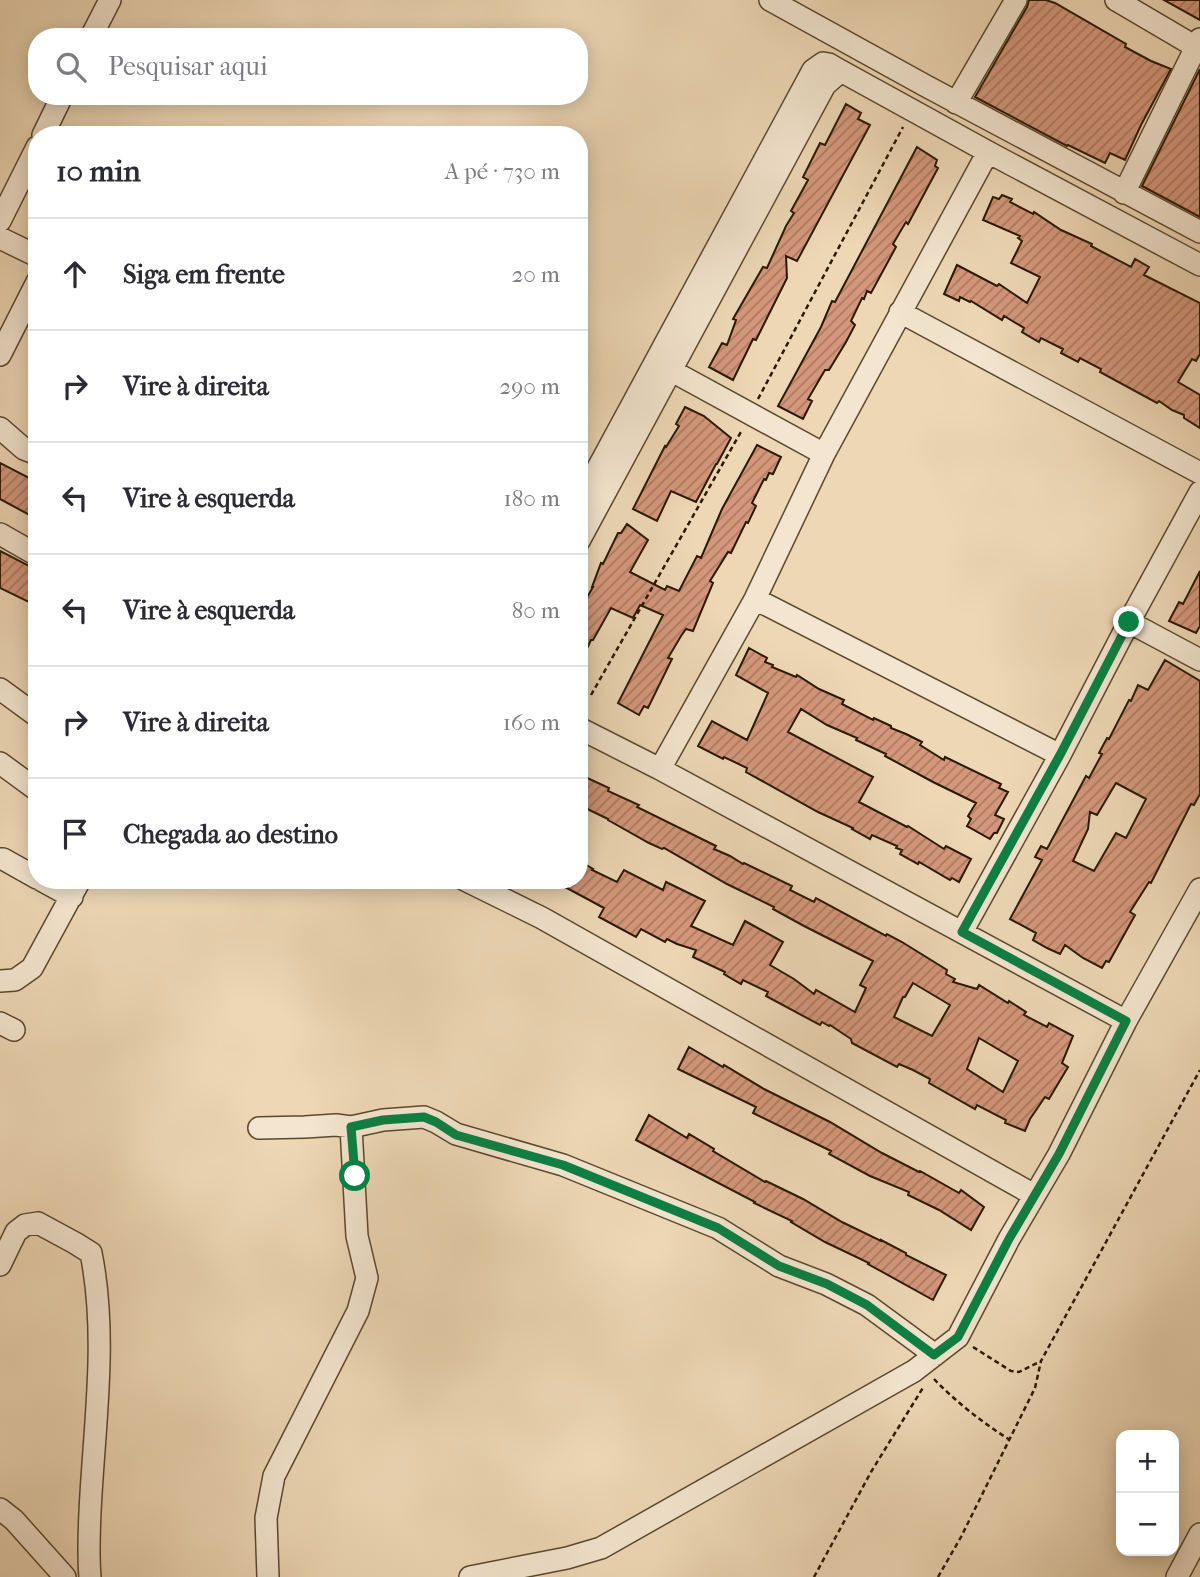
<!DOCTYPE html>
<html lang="pt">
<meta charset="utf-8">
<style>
body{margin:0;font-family:"IM FELL French Canon",serif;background:#f2f2f3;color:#2b2b33}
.controls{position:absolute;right:21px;bottom:21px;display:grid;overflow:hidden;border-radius:14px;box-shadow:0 4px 18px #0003}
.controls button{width:63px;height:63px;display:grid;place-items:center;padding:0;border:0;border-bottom:2px solid #e1e1e2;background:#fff;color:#2b2b33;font:35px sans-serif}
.stop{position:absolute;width:21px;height:21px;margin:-16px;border:5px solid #0b8043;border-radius:50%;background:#fff}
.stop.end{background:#0b8043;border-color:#fff;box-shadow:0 2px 7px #0008}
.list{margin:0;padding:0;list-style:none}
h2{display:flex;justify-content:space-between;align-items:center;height:91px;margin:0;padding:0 28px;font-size:30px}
h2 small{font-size:23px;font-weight:400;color:#7c7c81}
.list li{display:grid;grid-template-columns:46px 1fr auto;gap:21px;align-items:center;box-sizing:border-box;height:112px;padding:0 28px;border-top:2px solid #e1e1e2}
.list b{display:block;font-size:26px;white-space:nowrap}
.list em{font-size:23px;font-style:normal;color:#7c7c81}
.icon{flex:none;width:38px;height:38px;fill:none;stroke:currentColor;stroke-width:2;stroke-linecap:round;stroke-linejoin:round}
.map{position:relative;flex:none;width:1200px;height:1577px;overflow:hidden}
.search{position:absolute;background:#fff;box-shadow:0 4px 18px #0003;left:28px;top:28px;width:560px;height:77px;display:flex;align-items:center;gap:18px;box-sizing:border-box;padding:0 24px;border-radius:28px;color:#7c7c81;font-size:26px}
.panel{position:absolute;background:#fff;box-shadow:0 4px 18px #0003;left:28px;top:126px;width:560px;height:763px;border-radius:28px}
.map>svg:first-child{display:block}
.building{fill:url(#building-hatch);stroke:#2a1901;stroke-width:2;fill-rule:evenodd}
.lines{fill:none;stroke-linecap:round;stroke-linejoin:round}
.minor-casing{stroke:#5b482e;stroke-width:24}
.path{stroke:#2a1901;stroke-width:2.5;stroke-dasharray:5 3.5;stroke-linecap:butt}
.minor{stroke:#f3e5cf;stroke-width:21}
.route{stroke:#0b8043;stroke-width:9}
</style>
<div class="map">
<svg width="1200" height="1577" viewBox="0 0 1200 1577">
<defs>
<pattern id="building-hatch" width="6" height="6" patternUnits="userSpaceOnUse" patternTransform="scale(1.75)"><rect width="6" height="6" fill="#d4977b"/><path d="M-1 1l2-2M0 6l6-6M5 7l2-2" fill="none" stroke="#ac7a62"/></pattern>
</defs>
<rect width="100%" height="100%" fill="#edd7b5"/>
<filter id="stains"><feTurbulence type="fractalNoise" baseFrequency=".00286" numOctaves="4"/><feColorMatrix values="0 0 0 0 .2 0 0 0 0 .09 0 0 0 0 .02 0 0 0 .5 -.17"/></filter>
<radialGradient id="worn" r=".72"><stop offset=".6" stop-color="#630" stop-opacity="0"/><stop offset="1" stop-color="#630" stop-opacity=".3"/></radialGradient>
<path class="building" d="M1029,0H1046L1055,3L1126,44L1125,47L1151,61L1171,69L1141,125L1125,160L1110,153L1105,163L1068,145L1067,146L975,97L1027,7Z
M1164,0H1200V20Z
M1200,69V217L1142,186Z
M846,104L861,113L858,119L870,125L797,261L786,256L787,278L756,340L753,339L733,380L709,367L722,343L727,345L736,320L733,319L763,267L767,268L786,226L794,213L791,211L808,180L803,177L820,143L825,145Z
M917,147L937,160L935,166L938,168L908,224L906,222L900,232L893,244L896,247L871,293L867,291L864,299L862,298L851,321L855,325L846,342L829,370H825L808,399L812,401L803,419L778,406L821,327L832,301L835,302Z
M1002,195L1012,199L1010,202L1033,214L1034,212L1061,230L1092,244L1091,246L1131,267L1135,259L1149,267L1144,275L1200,303V354L1196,361L1192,359L1178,382L1200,395V428L1184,418V415L1172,410L1159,401L1157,403L1100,372L1101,369L1080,358L1078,362L1061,353L1063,349L1041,338L1039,342L1022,332L1024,328L1004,316L1002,320L971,301L970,302L960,297L959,301L944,294L957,265L997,286L999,284L1027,303L1040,277L1011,263L1022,241L1018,238L1020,236L983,220L993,197L999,199Z
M685,407L704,416L731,438L717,464H716L696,502L671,491L657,521L633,509L665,446L666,447L679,426L676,424Z
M757,445L781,457L773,474L769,473L766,480L764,479L752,503L756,506L748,523L746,522L731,553L728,552L710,581L713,583L693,631L686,629L681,636L668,658L672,659L648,708L644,706L639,715L618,703L663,615L640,605L633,618L611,608L593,640H591L579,665V611L593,587H592L601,563L603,564L618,533H621L627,524L648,540L630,572L665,590L667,586L679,591L697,556L701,558L722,509Z
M0,463L37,482V519L0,499Z
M0,551L37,570V606L0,588Z
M1200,571V626L1196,633L1169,621L1179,602L1183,604Z
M749,648L767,658L765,662L773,665L772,667L796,677L797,675L819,689L844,700L842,704L873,720L874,718L891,726V728L906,734L922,742L920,745L944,760L945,757L1001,784L999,788L1008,792L995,815L1004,819L997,833H994L990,839L967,826L971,819L968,816L976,803L933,782L885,756L886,754L856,740L857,738L827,725L801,709L788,732L873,777L859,802L907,827L908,826L944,849L946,846L971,859L959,882L952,878L950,880L919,862L918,864L900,854L902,850L896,848L897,846L872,835L870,839L852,829L853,828L818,812L746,772L747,768L724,757L723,759L698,746L712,721L747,740L768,693L736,675Z
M1165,660L1200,681V794L1194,805L1191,804L1151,883L1149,882L1130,912L1135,915L1109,962L1106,961L1102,968L1083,958L1065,945L1060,954L1047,948L1033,940L1036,933L1010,919L1042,860L1035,857L1041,846L1047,849L1086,776L1089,778L1102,754L1099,753L1107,738L1109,739L1129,700L1131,701L1138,685L1148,690ZM1116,783L1146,799L1126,838L1116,833L1094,871L1073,861L1088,829L1090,812L1097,815Z
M583,776L609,788L608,791L639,805L637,807L716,846L714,849L730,856L743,864L744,863L792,886L790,890L814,902L816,898L886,936L887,934L902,942L947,970L946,974L955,979L953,982L977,989L979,985L1008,1003L1009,1001L1026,1012L1024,1015L1047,1027L1049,1023L1073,1036L1062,1063L1068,1067L1049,1099L1045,1097L1030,1119L1025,1131L1005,1123L1006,1120L977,1105L975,1109L929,1083L930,1079L913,1070L899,1064L897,1067L852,1043L851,1039L830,1025L829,1026L822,1022L820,1025L766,996L768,992L743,980L741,984L724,974L725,972L693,957L696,950L677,944L667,939L665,942L641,929L636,937L599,917L604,908L552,880H579V863L582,865L583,863L593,869L592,870L617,882L624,870L663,890L666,882L705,901L691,926L733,945L745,921L783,942L770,965L794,979L814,994L816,990L855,1012L866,988L860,985L873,961L804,926L773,909L774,907L727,884L664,848L662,849L649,843L608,820V819L579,805V783ZM913,983L950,1005L932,1036L894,1017L903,997H905ZM979,1038L1018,1061L1003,1092L967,1069Z
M689,1047L723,1067L724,1065L764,1089L830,1122L882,1153L919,1172L920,1171L959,1193L961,1190L984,1207L971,1230L939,1210L908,1195L909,1192L870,1176L829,1154L831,1151L753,1113L756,1107L678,1069Z
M649,1115L687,1138L689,1134L714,1149L713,1151L765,1182L766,1181L803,1199L842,1222L881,1241V1240L906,1253V1255L946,1275L933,1300L868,1264L869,1263L825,1242L791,1222L792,1221L754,1203L755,1202L636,1140Z"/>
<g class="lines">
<defs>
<path id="minor" d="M770,0L926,86L1200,232
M1116,0L1196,47L1200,39
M91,37L110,0
M956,103L1016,0
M43,135L62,96
M1124,193L1196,47
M0,221L37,147
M0,238L37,256
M900,312L1200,473
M0,355L37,282
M672,371L824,454
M0,428L24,449L37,454
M579,503L813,70L823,63L829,64L841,71L988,152L1200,265
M0,534L37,555
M579,541L825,85L841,71
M755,599L1060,755
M1129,622L1200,660
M0,689L37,716
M579,728L660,769L1126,1021
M0,763L37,790
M660,769L755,599L824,454L988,152
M0,859H3L37,878
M41,880L72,897
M465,880L542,918L1034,1195
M962,932L1060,755L1129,622L1200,492
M0,981L15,980L32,968L80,880
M0,1023L14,1030
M351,1127L383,1120L424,1117L436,1122L456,1134L563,1165L718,1228L779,1266L826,1284L867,1305L935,1355
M259,1128L305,1127L336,1125L351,1127L357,1236L367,1278L358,1311L274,1476L266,1518L268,1577
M0,1265L16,1232L25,1225L38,1223L75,1243L91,1253C108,1338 94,1426 90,1512C89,1534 88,1555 90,1577
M0,1509L14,1520L65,1577
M470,1577L567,1558L601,1548L914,1371L958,1337L1009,1239L1059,1154L1126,1021L1200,889
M1177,1577L1200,1534"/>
</defs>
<use href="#minor" class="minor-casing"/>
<path class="path" d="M758,399L903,127
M591,695L742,430
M973,1347L1011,1371L1019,1372L1041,1361
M934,1379C956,1402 983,1423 1010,1440
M814,1577L871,1472L924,1386
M938,1577L961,1537L1035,1388L1041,1361L1200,1070"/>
<use href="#minor" class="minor"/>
</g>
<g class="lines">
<path class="route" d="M355,1176L351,1127L383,1120L424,1117L436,1122L456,1135L563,1165L718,1228L779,1266L827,1284L867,1305L934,1355L958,1337L1009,1239L1059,1154L1126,1021L962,932L1060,755L1129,622"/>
</g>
<rect width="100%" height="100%" filter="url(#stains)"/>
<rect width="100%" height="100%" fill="url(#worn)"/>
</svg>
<div class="controls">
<button>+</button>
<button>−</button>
</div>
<div class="stop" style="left:355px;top:1176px"></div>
<div class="stop end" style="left:1129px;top:622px"></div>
<div class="search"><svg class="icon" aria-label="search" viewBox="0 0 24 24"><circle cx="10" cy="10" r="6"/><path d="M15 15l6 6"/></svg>Pesquisar aqui</div>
<section class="panel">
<h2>10 min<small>A pé · 730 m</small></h2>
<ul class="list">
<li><svg class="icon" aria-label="ahead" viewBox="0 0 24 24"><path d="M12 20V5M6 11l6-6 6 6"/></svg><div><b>Siga em frente</b></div><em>20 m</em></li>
<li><svg class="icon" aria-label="right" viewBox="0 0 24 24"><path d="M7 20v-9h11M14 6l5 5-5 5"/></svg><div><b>Vire à direita</b></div><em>290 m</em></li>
<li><svg class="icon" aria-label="left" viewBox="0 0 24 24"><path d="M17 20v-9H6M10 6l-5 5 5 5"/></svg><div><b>Vire à esquerda</b></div><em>180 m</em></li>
<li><svg class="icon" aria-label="left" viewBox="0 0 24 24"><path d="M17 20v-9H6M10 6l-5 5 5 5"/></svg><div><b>Vire à esquerda</b></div><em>80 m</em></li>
<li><svg class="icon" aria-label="right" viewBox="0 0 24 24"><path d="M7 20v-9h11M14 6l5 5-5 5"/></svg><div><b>Vire à direita</b></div><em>160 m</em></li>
<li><svg class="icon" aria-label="arrive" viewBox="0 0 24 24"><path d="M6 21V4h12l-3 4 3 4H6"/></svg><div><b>Chegada ao destino</b></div></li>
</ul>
</section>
</div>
